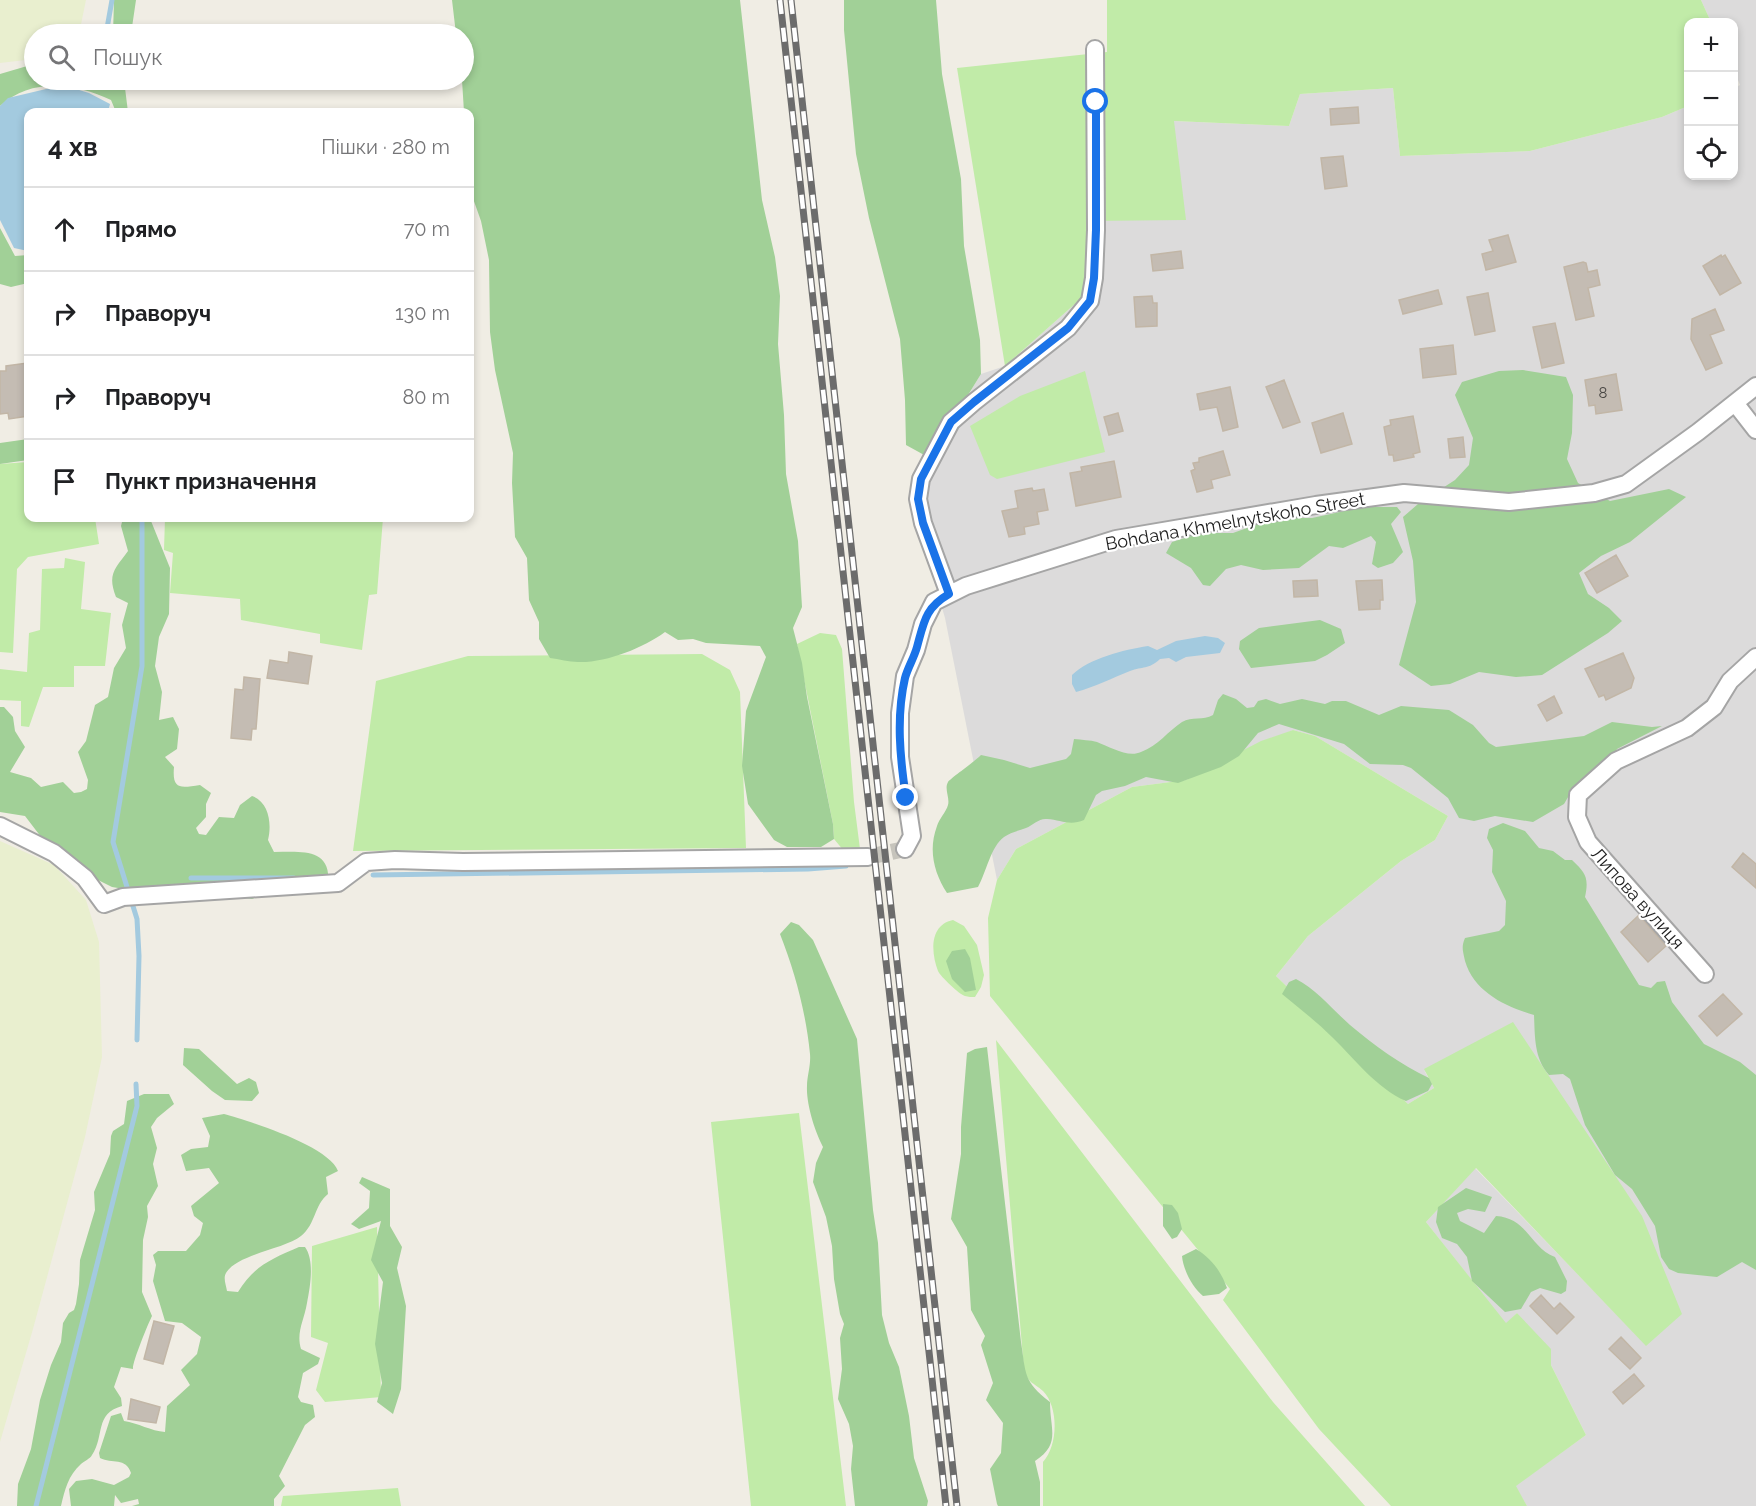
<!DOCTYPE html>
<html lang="uk">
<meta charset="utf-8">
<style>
body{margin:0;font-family:Raleway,sans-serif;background:#f2f2f2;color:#202124}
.controls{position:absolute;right:18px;top:18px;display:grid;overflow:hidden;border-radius:12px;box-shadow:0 3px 9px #0003}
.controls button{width:54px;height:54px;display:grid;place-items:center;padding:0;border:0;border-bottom:2px solid #e0e0e0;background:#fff;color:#202124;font:30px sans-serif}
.stop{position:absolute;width:18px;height:18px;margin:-14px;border:4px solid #1a73e8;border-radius:50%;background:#fff}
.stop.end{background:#1a73e8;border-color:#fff;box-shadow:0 2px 6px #0008}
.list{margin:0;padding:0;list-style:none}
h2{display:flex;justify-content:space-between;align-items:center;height:78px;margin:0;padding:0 24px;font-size:26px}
h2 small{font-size:20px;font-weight:400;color:#757577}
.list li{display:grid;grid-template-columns:39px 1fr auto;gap:18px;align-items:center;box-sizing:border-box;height:84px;padding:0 24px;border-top:2px solid #e0e0e0}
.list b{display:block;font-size:22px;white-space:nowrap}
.list em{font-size:20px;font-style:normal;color:#757577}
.icon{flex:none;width:33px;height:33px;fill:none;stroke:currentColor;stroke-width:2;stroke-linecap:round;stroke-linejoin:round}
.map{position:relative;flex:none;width:1756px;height:1506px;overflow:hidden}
.search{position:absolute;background:#fff;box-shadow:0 3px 9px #0003;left:24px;top:24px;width:450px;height:66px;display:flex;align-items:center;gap:15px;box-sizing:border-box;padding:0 21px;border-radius:33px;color:#757577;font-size:22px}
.panel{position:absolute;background:#fff;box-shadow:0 3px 9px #0003;left:24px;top:108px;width:450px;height:414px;border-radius:12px}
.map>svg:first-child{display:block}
.residential{fill:#dcdbdb}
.farmland{fill:#e9efcf}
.grass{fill:#c1eba8}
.forest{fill:#a1d097}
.water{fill:#a3cadf}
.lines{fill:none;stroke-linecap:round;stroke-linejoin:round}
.stream{stroke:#a3cadf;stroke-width:5}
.building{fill:#c4bcb3;stroke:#c2b6a6;stroke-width:1.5}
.street-tunnel{stroke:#c6c4bc;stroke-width:16;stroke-dasharray:16 8;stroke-linecap:butt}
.street-casing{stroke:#a5a5a5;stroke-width:20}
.street{stroke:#fff;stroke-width:16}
.rail-casing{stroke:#6c6c6c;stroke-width:7}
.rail{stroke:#fff;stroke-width:4.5;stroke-dasharray:14;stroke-linecap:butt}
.route{stroke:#1a73e8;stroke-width:8}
.labels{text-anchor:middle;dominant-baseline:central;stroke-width:4.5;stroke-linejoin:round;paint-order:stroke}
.number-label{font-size:15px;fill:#484643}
.street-label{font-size:18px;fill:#1e1e1e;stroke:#fff}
</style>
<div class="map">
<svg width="1756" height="1506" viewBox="0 0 1756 1506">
<rect width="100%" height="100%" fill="#f0ede4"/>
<path class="residential" d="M1701,0H1756V1506H1527L1515,1486L1586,1435L1551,1365L1517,1313L1506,1324L1426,1222L1475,1168L1646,1345L1424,1070L1434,1088L1408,1104L1276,976L1308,936L1401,861L1435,840L1448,816L1315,736L1293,730L1186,780L1132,787L1016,849L997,880L945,618L909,495L926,456L955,416L981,374L1005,366L1085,295L1087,221L1173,121L1289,126L1300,94L1393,88L1400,156L1530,151L1662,117L1688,106V176H1734V88L1740,85L1734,70V22H1711Z"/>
<path class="farmland" d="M0,0H86L79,34H34V59L0,63Z
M0,841L54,865L86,900L99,942L102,1057L85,1137L33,1329L0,1442Z"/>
<path class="grass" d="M1107,0H1701L1711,22H1688V106L1662,117L1530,151L1400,156L1393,88L1300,94L1289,126L1174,121L1186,220L1087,221L1085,295L1005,366L957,68L1107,52Z
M1085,371L1105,452L997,479L990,475L970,426L1020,396Z
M28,462V518H95L99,544L28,557L17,569L13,653L0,652V464Z
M165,518H383L377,594L369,595L362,650L320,643V634L241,620L240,599L170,593L173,553L164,550Z
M65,558L85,562L81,609L111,613L105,666H74V687H43L29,727L21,726V701L0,700V669L27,672L29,633L40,630L42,569L64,568Z
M820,633L836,635L842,649L854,802L860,849L844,851L834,839L833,824L797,644Z
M702,654L730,670L740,692L746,848L353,851L376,681L468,656Z
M1293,730L1315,736L1448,816L1435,840L1401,861L1308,936L1276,976L1408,1104L1434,1088L1424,1069L1513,1022L1642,1216L1682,1314L1646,1346L1476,1168L1426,1222L1506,1323L1517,1313L1551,1349V1365L1586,1435L1516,1486L1527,1506H1391L1319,1429L1223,1300L1230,1289L990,996L988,918L997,880L1016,849L1132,787L1186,780L1261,741Z
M953,920L964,926L977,945L984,975L981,987L975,997C972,997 968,997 965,996C960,995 940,976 938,971C931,953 929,925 953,920Z
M996,1040L1273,1402L1365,1506H1043V1462C1058,1446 1059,1407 1043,1391C1033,1382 1029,1384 1024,1370Z
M799,1113L846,1506H751L711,1122Z
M377,1227L381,1397L325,1402L316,1390L328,1343L311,1337L312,1246Z
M398,1488L401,1506H281L283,1496Z"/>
<path class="forest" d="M114,0H136L131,34H113Z
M452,0H740L762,200L775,257L780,296L778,344L784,415L786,474L798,541L802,607L793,628L802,663L807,697L833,824L834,839L821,847H787L774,840L748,804L742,766L746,711L766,657L760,646L706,643L693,639L678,640L665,632C643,648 606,663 578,662C569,662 559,659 550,658L539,639V622L529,600L527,558L515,537L512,483L513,453L495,370L490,332L489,260L481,221L470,190V112H464L462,80L464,34H456Z
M844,0H936L942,74L961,179L964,246L980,340L981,374L955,416L926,456L906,445L905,400L900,339L869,218L856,154L844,30Z
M34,64V80H124L128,112H116L111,100C75,83 32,77 0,106V74Z
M0,228L15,256L28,255V283L11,287L0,284Z
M1523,370L1566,377L1573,395L1572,433L1567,459L1578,483L1610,501L1669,489L1686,497L1630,542L1601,556L1579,573L1588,594L1609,608L1622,621L1608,633L1542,675L1516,677L1479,672L1450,684L1431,686L1399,665L1416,602L1413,561L1403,517L1418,504L1455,480L1469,465L1473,438L1455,395L1462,382L1499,371Z
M28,439V460L0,464V443Z
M1363,507H1397L1401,512L1391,524L1403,552L1393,563L1378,568L1372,564L1376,542L1371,536L1343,548L1329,546L1299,568L1263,570L1241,565L1226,569L1210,586L1203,585L1191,568L1166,553L1172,542L1201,533H1233L1275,518H1312Z
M123,518L151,521L170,568L169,614L159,637L155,666L162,692L159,720L173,717L179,729L177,749L165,757L174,767C172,790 180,788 200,785L211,793L206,804V817L196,828L199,834L206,835L219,817L234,818L240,805L252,796C269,802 272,824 268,840L274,852C300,852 332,847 328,884L285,886L252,899L186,890L155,894L112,887L94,878L48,846L25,816L0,812V707H4L13,717L15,731L25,747L10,772L31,778L41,787L63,782L74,793L81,792L87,789L88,780L78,752L86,741L95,705L108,697L114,668L126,648L122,625L128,603L116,597C107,574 115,569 128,551L121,526Z
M1320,620L1341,629L1345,643L1327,655L1315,661L1251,668L1239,649L1240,641L1259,628Z
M1223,694L1236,699L1247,708L1254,707L1258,701L1266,699L1280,704L1302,699L1325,704L1332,701H1346L1379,715L1401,706L1449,710L1473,725L1489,743L1496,747L1584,736L1612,722L1652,727L1662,726L1617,749L1611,761L1571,792L1564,804L1533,822L1495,816L1474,821L1459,818L1448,798L1411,768L1403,765L1370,764L1344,744L1279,724L1258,733L1239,756L1221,767L1178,783L1146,777L1125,786L1102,791L1096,795L1084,820C1070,826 1061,820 1047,819C1039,818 1033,825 1026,828C1018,831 1011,832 1004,837C991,846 986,873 978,887L947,893C934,873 928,850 937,826C939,819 946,812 948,805C950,798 944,789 948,782C951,778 974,762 981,755L1004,760L1030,768L1066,759L1071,754L1074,739C1082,740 1090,740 1097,742C1110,747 1128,758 1141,752C1158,746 1168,731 1182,722C1192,716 1203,721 1213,715L1218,700Z
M1503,823L1525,831L1539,848L1553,851L1565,860H1572C1586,873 1589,878 1585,897L1639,985L1651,988L1657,982L1665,981L1672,1002L1704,1044L1740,1062L1756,1075V1270L1742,1262L1717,1277L1678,1273L1669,1269L1661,1257L1655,1226L1632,1189L1615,1175L1585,1125L1570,1079L1563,1074L1549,1075C1534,1058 1535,1037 1534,1015C1506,1007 1474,992 1465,961C1463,951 1461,947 1465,938L1499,931L1505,925L1506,901L1492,872L1493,850L1487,838L1489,829Z
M791,922L799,925L813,940L857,1039L873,1210L878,1243L882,1315L889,1343L899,1367L909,1416L914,1458L928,1501L927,1506H855L851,1469L853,1446L849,1424L838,1399L842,1369L840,1338L844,1324L840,1314L834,1279L832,1246L826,1217L813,1182L816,1163L823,1147C815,1132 806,1104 807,1086C807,1076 811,1065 810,1054C806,1013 795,972 780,934Z
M965,949L970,958L976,990L965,992L952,979L946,961L952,951Z
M1296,979C1317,990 1333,1010 1350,1025C1374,1045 1401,1065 1429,1078L1432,1084L1428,1091L1406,1101C1376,1088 1355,1059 1332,1037C1317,1022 1299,1008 1282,994L1289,982Z
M987,1047L1021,1342C1026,1374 1023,1381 1050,1402C1050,1430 1061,1444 1035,1461L1040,1482V1506H998L997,1504L990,1469L1001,1453L1003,1423L986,1400L993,1383L981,1345L985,1336L971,1310L967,1247L951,1219L961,1154V1127L967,1053L975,1049Z
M184,1048L199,1049L237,1084L249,1078L256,1082L259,1093L252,1101L225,1100L212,1091L183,1065Z
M144,1094H169L174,1104L157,1118L151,1127L157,1148L153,1164L158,1186L147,1206L148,1217L143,1240L142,1292L152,1316C148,1324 132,1363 133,1369L121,1367L114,1387L121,1398L122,1406C94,1414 105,1436 92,1455C90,1459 84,1461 81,1464C68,1476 65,1489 61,1506H17L18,1484L31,1449L40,1400L51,1365L61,1342L63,1323L69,1313L74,1310L76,1304L79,1284L80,1260L95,1210L94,1192L110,1154L111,1136L113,1131L124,1124L127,1101Z
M224,1114C249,1121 329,1146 338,1171L326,1177L328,1194C314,1205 316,1224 301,1236C285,1249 237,1254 226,1273C223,1278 226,1285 227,1291L238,1292C254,1266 271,1259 299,1247H305C315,1261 310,1287 307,1303C304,1321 296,1332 301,1349L320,1358L318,1364L303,1373L298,1397L301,1402L313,1405L315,1417L305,1425L279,1476L285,1486L274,1499V1506H132L139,1504L138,1499L121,1503L115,1495L114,1506H71L69,1489L76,1481L92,1479L114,1485L129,1477L131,1473C126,1457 112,1464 100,1458L99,1453L111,1416L121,1413L124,1421C138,1423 151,1431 165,1432L167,1406L190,1385L181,1370L197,1354L201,1337L182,1323L165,1321L153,1281L156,1265L153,1255L158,1251H186L200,1235L203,1223L194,1216L191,1206L219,1183L209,1168L186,1171L181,1155L191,1149L208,1147L210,1136L202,1118Z
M362,1177L390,1189V1226L402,1247L397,1268L406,1306L401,1389L393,1414L377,1402L382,1383L375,1344L383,1282L371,1260L381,1221L359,1229L351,1224L369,1208L370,1191L359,1183Z
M1466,1188L1492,1197L1485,1212L1468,1209L1457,1213L1460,1221L1484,1233L1496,1216C1528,1218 1531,1249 1555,1257L1567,1281L1566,1291L1561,1294L1540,1288L1531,1292L1521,1309L1505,1312L1472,1281L1467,1257L1457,1244L1442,1238L1436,1222L1438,1207Z
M1163,1204L1172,1205L1178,1213L1182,1229L1177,1237L1172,1239L1163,1226Z
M1196,1249C1211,1258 1221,1271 1227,1288L1219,1294L1203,1296C1192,1287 1183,1269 1182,1256Z"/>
<path class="water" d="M63,85L89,93L110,104L108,112H28V251L14,248L0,220V106L8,98Z
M1205,636L1218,638L1225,643L1220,653L1186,657L1176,662L1169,658L1160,659C1148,670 1143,666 1130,671C1112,678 1095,687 1076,692L1072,684V675C1090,658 1123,650 1148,646L1157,650L1176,641Z"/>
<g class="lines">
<path class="stream" d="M106,34L112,0
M373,875L808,869L846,866
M191,878H294
M137,1040L139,956L137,919L113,842L142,666V518
M36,1506L137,1106L136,1084"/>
</g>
<path class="building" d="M1358,107L1359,123L1331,125L1330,109Z
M1343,156L1347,186L1325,189L1321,158Z
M1508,235L1516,262L1486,270L1482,254L1493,251L1489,240Z
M1181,251L1183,268L1153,271L1151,255Z
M1721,255L1722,257L1725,255L1741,283L1720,295L1703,266Z
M1583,262L1586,263L1588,272L1597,270L1600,285L1588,288L1594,316L1576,320L1564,267Z
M1438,290L1442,304L1403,314L1399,300Z
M1488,293L1495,331L1475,335L1467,297Z
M1152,296L1153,303H1157V326L1136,327L1134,297Z
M1715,309L1724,330L1710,335L1722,363L1706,370L1691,339L1692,319Z
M1555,323L1564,363L1542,368L1533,327Z
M1453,345L1456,374L1423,378L1420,349Z
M27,363L28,416L9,419L8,413L0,414V371H6V366Z
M1616,374L1622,410L1596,414L1595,405L1589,406L1585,380Z
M1284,380L1300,422L1283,428L1266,387Z
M1230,387L1238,427L1223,431L1217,407L1200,410L1197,394Z
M1118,413L1123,431L1109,435L1104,417Z
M1343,413L1352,444L1321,453L1312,423Z
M1413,416L1420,452L1413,454L1414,457L1394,461L1393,455H1389L1384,427L1391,425L1390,420Z
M1463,437L1465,457L1450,458L1448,439Z
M1223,451L1230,475L1211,480L1213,488L1197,492L1191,471L1195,469L1193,463L1199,462V458Z
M1114,461L1121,497L1076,506L1070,473L1082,471L1081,467Z
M1032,488L1033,491L1044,489L1048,510L1037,512L1039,524L1024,527L1025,534L1009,537L1002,511L1018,508L1015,491Z
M1616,555L1628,576L1597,593L1585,573Z
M1317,580L1318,596L1294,597L1293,581Z
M1382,580L1383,600H1380V609L1359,610L1356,581Z
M289,652L312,656L308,684L267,678L270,660L288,663Z
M1623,653L1634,678L1631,688L1606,700L1604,695L1599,697L1585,669Z
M244,677L260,679L256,729H252L251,740L231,738L235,689L243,690Z
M1554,696L1562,713L1547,721L1538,705Z
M1743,853L1756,864V888L1732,867Z
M1639,915L1666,946L1648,962L1621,932Z
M1723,994L1742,1014L1717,1036L1699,1016Z
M1541,1295L1554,1309L1560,1303L1574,1317L1557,1334L1530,1306Z
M154,1321L174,1326L163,1364L144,1359Z
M1621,1337L1641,1358L1630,1369L1609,1349Z
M1634,1374L1644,1386L1623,1404L1613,1392Z
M131,1399L160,1407L156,1423L128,1419Z"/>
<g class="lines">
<path class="street-tunnel" d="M868,857L905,849"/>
<defs>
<path id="street" d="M1735,403L1756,430
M949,594L923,523L918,499L921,479L951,422L974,402L1068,328L1090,301L1094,278L1096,230L1095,49
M0,826L54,853L85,878L104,904L123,897L338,883L366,862L395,860L463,862L868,857
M905,849L912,836L900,757V713L905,676L916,650L923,624L934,602L966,586L1116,539L1316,505L1404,493L1509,502L1594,493L1626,484L1698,432L1756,386
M1705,974L1588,842L1577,817L1578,795L1616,761L1687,728L1714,707L1730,681L1756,657"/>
</defs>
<use href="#street" class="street-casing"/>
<use href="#street" class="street"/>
<defs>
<path id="rail" d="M780,0L946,1506
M791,0L957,1506"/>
</defs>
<use href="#rail" class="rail-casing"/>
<use href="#rail" class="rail"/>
</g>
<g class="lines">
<path class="route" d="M906,798C900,758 896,717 905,678C908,667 914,658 917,647C924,622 925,608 949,594L923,523L918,499L921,479L951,422L974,402L1068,328L1090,301L1094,278L1096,230V102"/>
</g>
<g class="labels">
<g class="number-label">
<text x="1603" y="393">8</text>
</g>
<g class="street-label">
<text transform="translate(1235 521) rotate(-10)">Bohdana Khmelnytskoho Street</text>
<text transform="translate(1638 898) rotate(48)">Липова вулиця</text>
</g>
</g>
</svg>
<div class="controls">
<button>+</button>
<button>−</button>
<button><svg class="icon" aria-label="locate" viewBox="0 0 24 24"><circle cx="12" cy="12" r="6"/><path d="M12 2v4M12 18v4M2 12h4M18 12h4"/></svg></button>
</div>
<div class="stop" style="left:1096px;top:102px"></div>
<div class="stop end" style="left:906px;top:798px"></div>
<div class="search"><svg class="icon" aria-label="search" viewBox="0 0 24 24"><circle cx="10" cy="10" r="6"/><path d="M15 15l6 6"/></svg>Пошук</div>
<section class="panel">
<h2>4 хв<small>Пішки · 280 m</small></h2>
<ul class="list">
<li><svg class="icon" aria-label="ahead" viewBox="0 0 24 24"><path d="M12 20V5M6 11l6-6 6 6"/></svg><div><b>Прямо</b></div><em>70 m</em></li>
<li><svg class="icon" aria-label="right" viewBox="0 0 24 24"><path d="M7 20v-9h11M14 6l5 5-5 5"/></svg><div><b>Праворуч</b></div><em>130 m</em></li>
<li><svg class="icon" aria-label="right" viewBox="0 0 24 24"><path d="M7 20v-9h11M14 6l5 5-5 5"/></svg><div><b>Праворуч</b></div><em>80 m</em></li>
<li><svg class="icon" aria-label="arrive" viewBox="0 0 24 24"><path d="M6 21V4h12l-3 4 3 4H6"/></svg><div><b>Пункт призначення</b></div></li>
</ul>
</section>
</div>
